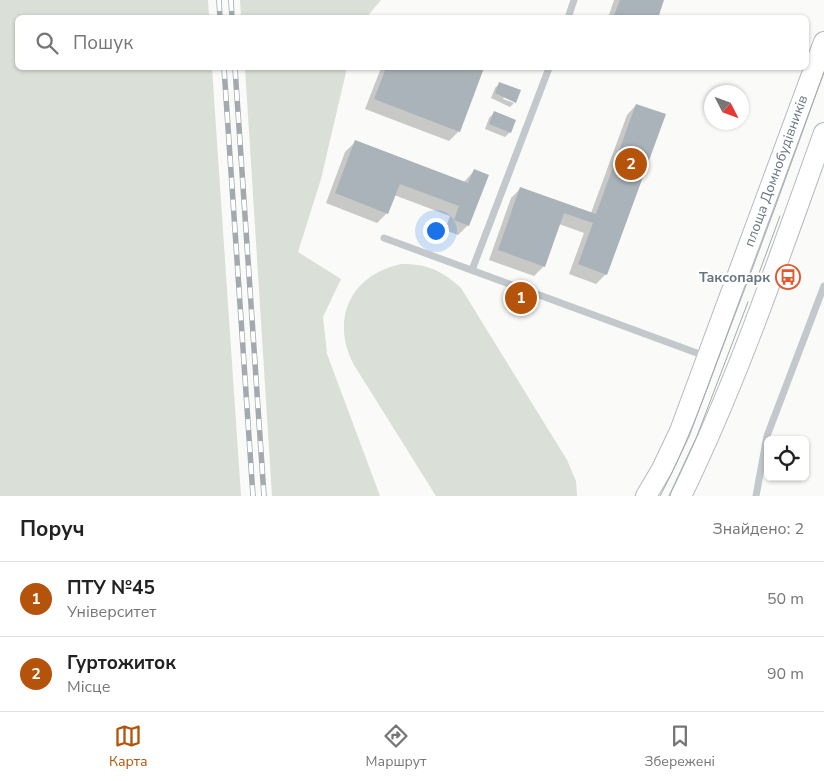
<!DOCTYPE html>
<html lang="uk">
<meta charset="utf-8">
<style>
body{margin:0;font-family:"Nunito Sans",sans-serif;background:#f2f2f2;color:#222}
.controls{position:absolute;right:15px;bottom:15px;display:grid;overflow:hidden;border-radius:8px;box-shadow:0 1px 4px #0004}
.controls button{width:45px;height:45px;display:grid;place-items:center;padding:0;border:0;border-bottom:1px solid #e0e0e0;background:#fff;color:#222;font:25px sans-serif}
.compass{position:absolute;left:704px;top:85px;width:45px;height:45px;border-radius:50%;background:#fff;box-shadow:0 1px 4px #0004;rotate:132deg}
.you{position:absolute;left:435px;top:230px;width:18px;height:18px;margin:-12px;border:4px solid #fff;border-radius:50%;background:#1a73e8;box-shadow:0 0 0 8px #1a73e833}
.badge{display:grid;place-items:center;width:32px;height:32px;border-radius:50%;background:#b45309;color:#fff;font-size:16px;font-weight:700}
.pin{position:absolute;translate:-50% -50%;border:2px solid #fff;box-shadow:0 1px 5px #0006}
.list{margin:0;padding:0;list-style:none}
h2{display:flex;justify-content:space-between;align-items:center;height:65px;margin:0;padding:0 20px;font-size:21px}
h2 small{font-size:16px;font-weight:400;color:#767676}
.list li{display:grid;grid-template-columns:32px 1fr auto;gap:15px;align-items:center;box-sizing:border-box;height:75px;padding:0 20px;border-top:1px solid #e0e0e0}
.list b{display:block;font-size:19px;white-space:nowrap}
.list p{margin:0;font-size:16px;white-space:nowrap;color:#767676}
.list em{font-size:16px;font-style:normal;color:#767676}
.icon{flex:none;width:28px;height:28px;fill:none;stroke:currentColor;stroke-width:2;stroke-linecap:round;stroke-linejoin:round}
.map{position:relative;flex:none;width:824px;height:496px;overflow:hidden}
.search{position:absolute;background:#fff;box-shadow:0 1px 4px #0004;left:15px;right:15px;top:15px;height:55px;display:flex;align-items:center;gap:12px;box-sizing:border-box;padding:0 18px;border-radius:8px;color:#767676;font-size:19px}
.sheet{height:215px;background:#fff}
nav{display:flex;justify-content:space-around;align-items:center;box-sizing:border-box;height:70px;border-top:1px solid #e0e0e0;background:#fff;font-size:14px;color:#767676}
nav a{display:grid;justify-items:center;gap:2px}
nav .on{color:#b45309}
.map>svg:first-child{display:block}
.green{fill:#dadfd7}
.shadow{fill:#0003}
.building{fill:#aab3b9}
.lines{fill:none;stroke-linecap:round;stroke-linejoin:round}
.secondary-casing{stroke:#b3babf;stroke-width:22}
.service{stroke:#c3c8cc;stroke-width:7}
.secondary{stroke:#fff;stroke-width:20}
.tram{stroke:#a2aab0;stroke-width:1}
.rail-casing{stroke:#a2aab0;stroke-width:5.5}
.rail{stroke:#fff;stroke-width:4;stroke-dasharray:11;stroke-linecap:butt}
.labels{text-anchor:middle;dominant-baseline:central;stroke-width:5;stroke-linejoin:round;paint-order:stroke}
.street-label{font-size:14px;fill:#657683;stroke:#fff}
.poi-label{font-size:14px;font-weight:bold;fill:#657683;stroke:#fff;text-anchor:end}
</style>
<div class="map">
<svg width="824" height="496" viewBox="0 0 824 496">
<rect width="100%" height="100%" fill="#fafaf8"/>
<path class="green" d="M0,0H208L209,17L18,18V68H212L241,496H0Z
M240,0H381L366,18L241,17Z
M245,68H347L321,179L298,252L341,279L323,317L327,354L380,496H272Z
M401,264C426,263 443,271 461,288L567,460L576,481L577,496H436L354,365C330,320 350,275 401,264Z"/>
<path class="shadow" d="M614,0H663L656,18H608Z
M381,68H483L459,131L449,141L365,109Z
M500,83L519,91L514,103V101L504,97L503,99L514,103L510,107L491,98L495,88Z
M636,105L606,274L596,284L569,274L584,233L559,224L544,266L534,276L489,260L511,198L521,188L591,213L627,115Z
M494,113L510,132L505,137L485,129L489,118Z
M355,142L463,183L474,171L468,225L458,235L445,230L450,216L394,195L387,213L377,223L326,203L345,152Z"/>
<path class="building" d="M620,0H664L658,18H613Z
M386,68H484L460,132L374,99Z
M499,82L521,90L516,103L495,93Z
M636,104L666,114L607,275L578,264L593,223L564,213L545,267L498,250L520,187L596,214Z
M494,111L516,120L511,133L489,124Z
M355,140L468,183L474,169L489,175L469,226L454,220L459,206L400,184L388,214L335,193Z"/>
<g class="lines">
<defs>
<path id="secondary" d="M646,496L662,469L680,431L824,42
M681,496C738,379 780,255 824,133"/>
</defs>
<use href="#secondary" class="secondary-casing"/>
<path class="service" d="M568,18L574,0
M384,238L705,356
M472,270L549,68
M756,496L767,436L824,286"/>
<use href="#secondary" class="secondary"/>
<path class="tram" d="M755,284L780,216
M660,496C686,448 704,397 723,346C758,255 791,164 824,72
M669,496L697,436L748,302"/>
<defs>
<path id="rail" d="M219,0L220,18
M231,0L232,18
M224,68L253,496
M235,68L264,496"/>
</defs>
<use href="#rail" class="rail-casing"/>
<use href="#rail" class="rail"/>
</g>
<defs>
<symbol id="bus-ring" viewBox="-11 -11 22 22"><circle r="9.5" fill="#fff" stroke="#e4572e" stroke-width="1.5"/><path d="M-5-6H5V4H4V6H2V4H-2V6H-4V4H-5ZM-3.5-4V0h7V-4ZM-3.5 1.2v1.5H-2V1.2ZM2 1.2v1.5H3.5V1.2Z" fill="#e4572e"/></symbol>
</defs>
<g fill-rule="evenodd">
<use href="#bus-ring" x="774" y="263" width="28" height="28"/>
</g>
<g class="labels">
<g class="street-label">
<text transform="translate(776 171) rotate(-70)">площа Домнобудівників</text>
</g>
<g class="poi-label">
<text x="770" y="277">Таксопарк</text>
</g>
</g>
</svg>
<div class="controls">
<button><svg class="icon" aria-label="locate" viewBox="0 0 24 24"><circle cx="12" cy="12" r="6"/><path d="M12 2v4M12 18v4M2 12h4M18 12h4"/></svg></button>
</div>
<svg class="compass" viewBox="-18 -18 36 36"><path d="M0-13l5 13h-10z" fill="#e53935"/><path d="M0 13l5-13h-10z" fill="#767676"/></svg>
<div class="you"></div>
<div class="pin badge" style="left:521px;top:298px">1</div>
<div class="pin badge" style="left:631px;top:164px">2</div>
<div class="search"><svg class="icon" aria-label="search" viewBox="0 0 24 24"><circle cx="10" cy="10" r="6"/><path d="M15 15l6 6"/></svg>Пошук</div>
</div>
<section class="sheet">
<h2>Поруч<small>Знайдено: 2</small></h2>
<ul class="list">
<li><span class="badge">1</span><div><b>ПТУ №45</b><p>Університет</p></div><em>50 m</em></li>
<li><span class="badge">2</span><div><b>Гуртожиток</b><p>Місце</p></div><em>90 m</em></li>
</ul>
</section>
<nav>
<a class="on"><svg class="icon" aria-label="map" viewBox="0 0 24 24"><path d="M3 6l6-2 6 2 6-2v14l-6 2-6-2-6 2zM9 4v14M15 6v14"/></svg>Карта</a>
<a><svg class="icon" aria-label="directions" viewBox="0 0 24 24"><path d="M12 3l9 9-9 9-9-9zM9 14v-3h6M13 9l2 2-2 2"/></svg>Маршрут</a>
<a><svg class="icon" aria-label="saved" viewBox="0 0 24 24"><path d="M7 4h10v16l-5-4-5 4z"/></svg>Збережені</a>
</nav>
